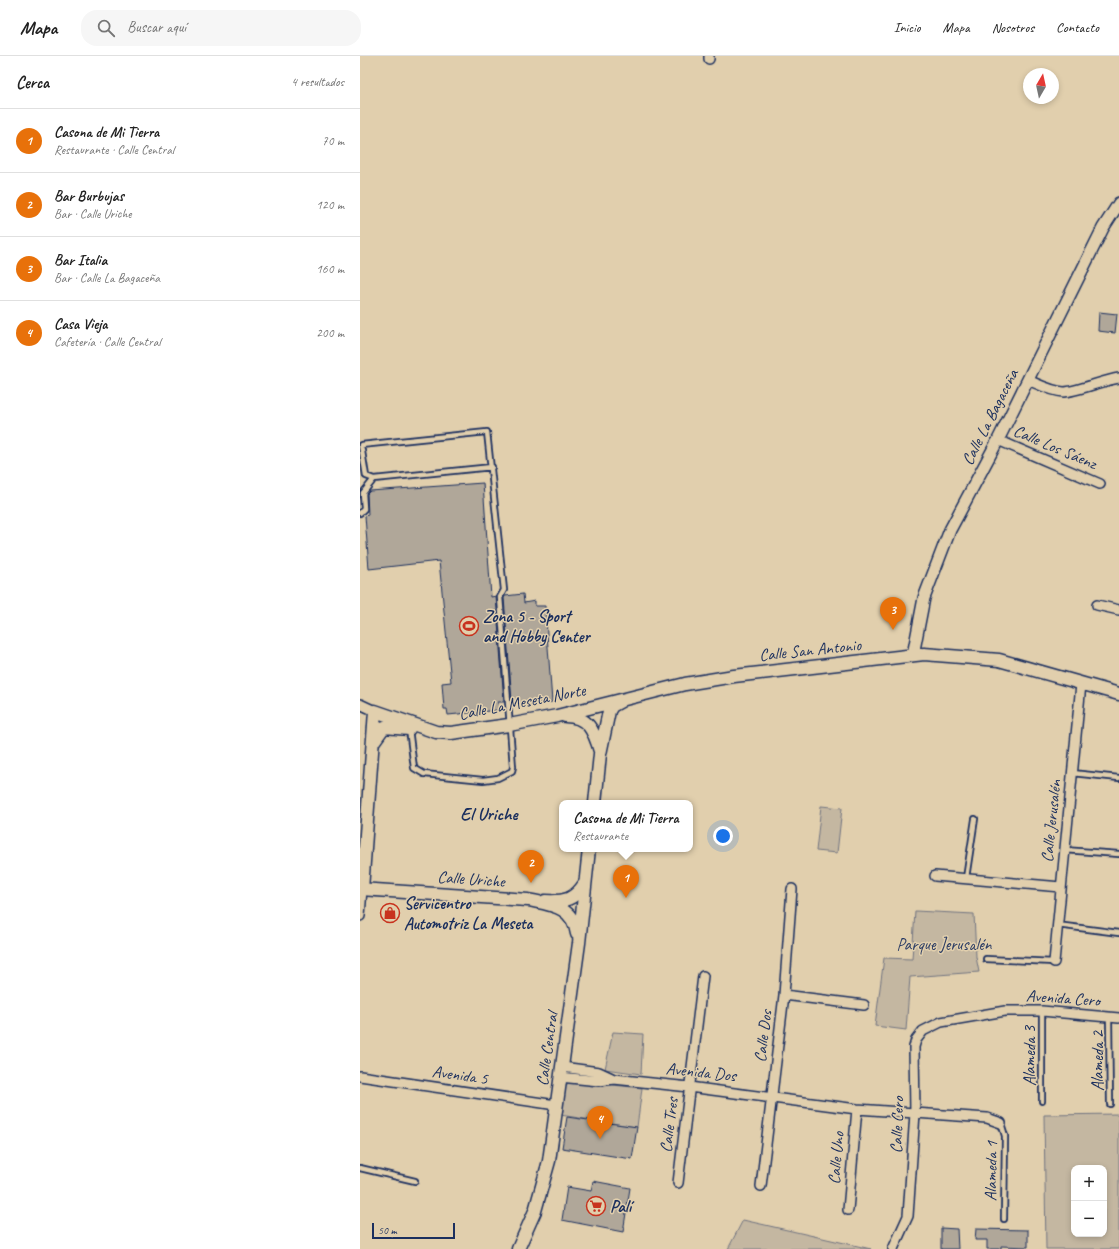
<!DOCTYPE html>
<html lang="es">
<meta charset="utf-8">
<style>
body{margin:0;font-family:Caveat,sans-serif;background:#f6f6f6;color:#222}
.controls{position:absolute;right:12px;bottom:12px;display:grid;overflow:hidden;border-radius:8px;box-shadow:0 2px 6px #0003}
.controls button{width:36px;height:36px;display:grid;place-items:center;padding:0;border:0;border-bottom:1px solid #e0e0e0;background:#fff;color:#222;font:20px sans-serif}
.compass{position:absolute;left:663px;top:12px;width:36px;height:36px;border-radius:50%;background:#fff;box-shadow:0 2px 6px #0003;rotate:9deg}
.scale{position:absolute;left:12px;bottom:10px;width:83px;box-sizing:border-box;padding-left:4px;border:2px solid #1b2f5e;border-top:0;font-size:11px;line-height:14px;white-space:nowrap;color:#1b2f5e;-webkit-text-stroke:3px #e1cfad;paint-order:stroke}
.you{position:absolute;left:363px;top:780px;width:14px;height:14px;margin:-10px;border:3px solid #fff;border-radius:50%;background:#1a73e8;box-shadow:0 0 0 6px #1a73e833}
.badge{display:grid;place-items:center;width:26px;height:26px;border-radius:50%;background:#c8321e;color:#fff;font-size:13px;font-weight:700}
.pin{position:absolute;translate:-50% -33px;filter:drop-shadow(0 1px 2px #0008)}
.pin::after{content:'';position:absolute;top:21px;width:14px;height:12px;background:inherit;clip-path:polygon(0 0,100% 0,50% 100%)}
.popup{position:absolute;left:199px;top:744px;width:134px;height:52px;box-sizing:border-box;display:grid;place-content:center;border-radius:8px;background:#fff;filter:drop-shadow(0 1px 3px #0005);font-size:13px;white-space:nowrap;color:#767676}
.popup b{font-size:15px;color:#222}
.popup::after{content:'';position:absolute;left:50%;top:100%;margin-left:-8px;border:8px solid transparent;border-top-color:#fff}
.list{margin:0;padding:0;list-style:none}
h2{display:flex;justify-content:space-between;align-items:center;height:52px;margin:0;padding:0 16px;font-size:17px}
h2 small{font-size:13px;font-weight:400;color:#767676}
.list li{display:grid;grid-template-columns:26px 1fr auto;gap:12px;align-items:center;box-sizing:border-box;height:64px;padding:0 16px;border-top:1px solid #e0e0e0}
.list b{display:block;font-size:15px;white-space:nowrap}
.list p{margin:0;font-size:13px;white-space:nowrap;color:#767676}
.list em{font-size:13px;font-style:normal;color:#767676}
.icon{flex:none;width:22px;height:22px;fill:none;stroke:currentColor;stroke-width:2;stroke-linecap:round;stroke-linejoin:round}
.map{position:relative;flex:none;width:759px;height:1193px;overflow:hidden}
header{display:flex;align-items:center;gap:24px;box-sizing:border-box;height:56px;padding:0 20px;background:#fff;border-bottom:1px solid #e0e0e0}
header strong{font-size:19px}
nav{display:flex;gap:22px;margin-inline-start:auto;font-size:14px}
.search{width:280px;height:36px;background:#f6f6f6;display:flex;align-items:center;gap:10px;box-sizing:border-box;padding:0 14px;border-radius:16px;color:#767676;font-size:15px}
main{display:flex}
aside{flex:1;background:#fff}
.map>svg:first-child{display:block}
.green{fill:#c4b7a1;stroke:#707380;fill-rule:evenodd}
.building{fill:#b0a799;stroke:#1b2f5e}
.lines{fill:none;stroke-linecap:round;stroke-linejoin:round}
.service-casing{stroke:#1b2f5e;stroke-width:8}
.minor-casing{stroke:#1b2f5e;stroke-width:12}
.tertiary-casing{stroke:#1b2f5e;stroke-width:14}
.secondary-casing{stroke:#1b2f5e;stroke-width:15}
.service{stroke:#e1cfad;stroke-width:4.5}
.minor{stroke:#e1cfad;stroke-width:9}
.tertiary{stroke:#e1cfad;stroke-width:11}
.secondary{stroke:#e1cfad;stroke-width:12}
.labels{text-anchor:middle;dominant-baseline:central;stroke-width:3;stroke-linejoin:round;paint-order:stroke}
.street-label{font-size:17px;fill:#1b2f5e;stroke:#e1cfad}
.poi-label{font-size:17px;font-weight:bold;fill:#1b2f5e;stroke:#e1cfad;text-anchor:start}
.park-label{font-size:17px;fill:#2c3d65;stroke:#e1cfad}
.neighbourhood-label{font-size:18px;font-weight:bold;fill:#1b2f5e;stroke:#e1cfad}
</style>
<header>
<strong>Mapa</strong>
<div class="search"><svg class="icon" aria-label="search" viewBox="0 0 24 24"><circle cx="10" cy="10" r="6"/><path d="M15 15l6 6"/></svg>Buscar aquí</div>
<nav><a>Inicio</a><a>Mapa</a><a>Nosotros</a><a>Contacto</a></nav>
</header>
<main>
<aside>
<h2>Cerca<small>4 resultados</small></h2>
<ul class="list">
<li><span class="badge" style="background:#e8710a">1</span><div><b>Casona de Mi Tierra</b><p>Restaurante · Calle Central</p></div><em>70 m</em></li>
<li><span class="badge" style="background:#e8710a">2</span><div><b>Bar Burbujas</b><p>Bar · Calle Uriche</p></div><em>120 m</em></li>
<li><span class="badge" style="background:#e8710a">3</span><div><b>Bar Italia</b><p>Bar · Calle La Bagaceña</p></div><em>160 m</em></li>
<li><span class="badge" style="background:#e8710a">4</span><div><b>Casa Vieja</b><p>Cafetería · Calle Central</p></div><em>200 m</em></li>
</ul>
</aside>
<div class="map">
<svg width="759" height="1193" viewBox="0 0 759 1193">
<rect width="100%" height="100%" fill="#e1cfad"/>
<filter id="ink" filterUnits="userSpaceOnUse"><feTurbulence type="fractalNoise" baseFrequency=".025" numOctaves="2"/><feDisplacementMap in="SourceGraphic" scale="8" xChannelSelector="R" yChannelSelector="G"/><feConvolveMatrix kernelMatrix="1 2 1 2 8 2 1 2 1" color-interpolation-filters="sRGB"/></filter>
<g filter="url(#ink)">
<path class="green" d="M461,750L482,752L477,797L456,795Z
M555,855L614,858L616,901L619,916L550,921L546,974L515,970L524,902L552,903Z
M253,976L283,978L281,1018L245,1013Z
M212,1025L282,1032L277,1071L200,1059L204,1032Z
M759,1058V1193H686L684,1059ZM714,1112H744V1178H714Z
M383,1164L511,1193H368Z"/>
<path class="building" d="M739,256L757,258L755,277L738,275Z
M123,427L131,541L136,540L144,646H138L139,654L88,659L87,653H84L82,627L91,626L79,505L9,513L5,460L8,459L7,438L10,435Z
M163,538L164,547L175,545V550H185L192,646L158,650V644L152,645L144,542L145,540Z
M207,1061L277,1071L272,1103L202,1092Z
M233,1125L270,1132L263,1176L202,1164L207,1131L231,1135Z
M581,1172L597,1173L598,1193H581Z
M616,1173L668,1174V1191L641,1190V1193H627V1184H615Z"/>
<g class="lines">
<defs>
<path id="service" d="M14,423L6,420L1,389L127,376L144,534L140,541L153,711L152,715L138,722L123,724L64,718L54,712L49,673
M0,457L4,453L3,437L14,423L132,411
M712,717L759,722
M704,794L759,798
M606,822L615,763
M697,869L759,877
M626,903L694,906
M749,961L750,1048
M682,1045V955
M641,1067L645,1080L644,1163
M0,1112L55,1125"/>
<path id="minor" d="M349,3V0
M668,324C680,329 691,335 704,336C715,336 745,324 759,322
M638,384L740,428
M737,549L759,554
M0,648L15,655
M575,820L701,831
M0,860L2,833
M694,906L721,628
M424,939L504,949
M202,1011L239,1016L254,1023
M0,1020L196,1049
M200,1021L239,1025L254,1023L329,1031L497,1053L627,1062L641,1067
M318,1127L343,920
M401,1130L424,939L432,833
M488,1154L497,1053
M533,1193L548,1160L555,1057L554,991L556,984L563,975L581,966L645,955H682L759,962"/>
<path id="tertiary" d="M553,599L564,542L590,474L638,384L743,172L759,147"/>
<path id="secondary" d="M205,660C228,660 234,675 240,695
M14,685L24,671L49,673
M235,747L240,698L249,655L252,650L261,645
M0,833L168,844C192,849 213,850 217,878
M2,833L15,655L76,676L91,677L149,669L197,660L325,628L374,620L564,598L639,604L759,638
M185,845C205,846 214,844 225,827
M158,1193L175,1155L189,1105L219,887L229,793"/>
</defs>
<use href="#service" class="service-casing"/>
<use href="#minor" class="minor-casing"/>
<use href="#tertiary" class="tertiary-casing"/>
<use href="#secondary" class="secondary-casing"/>
<use href="#service" class="service"/>
<use href="#minor" class="minor"/>
<use href="#tertiary" class="tertiary"/>
<use href="#secondary" class="secondary"/>
</g>
</g>
<defs>
<symbol id="stadium-ring" viewBox="-11 -11 22 22"><circle r="9.5" fill="#e1cfad" stroke="#c8321e" stroke-width="1.5"/><path d="M0-5a6.5 5 0 1 0 0 10a6.5 5 0 1 0 0-10ZM-3.5-1.8h7v3.6h-7Z" fill="#c8321e"/></symbol>
<symbol id="shop-ring" viewBox="-11 -11 22 22"><circle r="9.5" fill="#e1cfad" stroke="#c8321e" stroke-width="1.5"/><path d="M-5-2.5h2.3a2.7 3.5 0 0 1 5.4 0H5L5.5 6h-11ZM-1.5-2.5h3a1.5 2.3 0 0 0-3 0Z" fill="#c8321e"/></symbol>
<symbol id="supermarket-ring" viewBox="-11 -11 22 22"><circle r="9.5" fill="#e1cfad" stroke="#c8321e" stroke-width="1.5"/><path d="M-6-5.5h2.5l.6 2H6L4.5 2H-2.5L-4.4-4H-6ZM-1.5 3.2a1.3 1.3 0 1 0 .1 0ZM3 3.2a1.3 1.3 0 1 0 .1 0Z" fill="#c8321e"/></symbol>
</defs>
<g fill-rule="evenodd">
<use href="#stadium-ring" x="98" y="559" width="22" height="22"/>
<use href="#shop-ring" x="19" y="846" width="22" height="22"/>
<use href="#supermarket-ring" x="225" y="1139" width="22" height="22"/>
</g>
<g class="labels">
<g class="street-label">
<text transform="translate(630 361) rotate(-63)">Calle La Bagaceña</text>
<text transform="translate(695 391) rotate(23)">Calle Los Sáenz</text>
<text transform="translate(450 594) rotate(-6)">Calle San Antonio</text>
<text transform="translate(162 646) rotate(-11)">Calle La Meseta Norte</text>
<text transform="translate(691 765) rotate(-84)">Calle Jerusalén</text>
<text transform="translate(111 823) rotate(4)">Calle Uriche</text>
<text transform="translate(703 942) rotate(4)">Avenida Cero</text>
<text transform="translate(403 980) rotate(-83)">Calle Dos</text>
<text transform="translate(187 993) rotate(-82)">Calle Central</text>
<text transform="translate(669 1000) rotate(-90)">Alameda 3</text>
<text transform="translate(737 1005) rotate(-90)">Alameda 2</text>
<text transform="translate(341 1016) rotate(6)">Avenida Dos</text>
<text transform="translate(100 1019) rotate(8)">Avenida 5</text>
<text transform="translate(309 1069) rotate(-83)">Calle Tres</text>
<text transform="translate(537 1069) rotate(-88)">Calle Cero</text>
<text transform="translate(476 1102) rotate(-85)">Calle Uno</text>
<text transform="translate(631 1115) rotate(-89)">Alameda 1</text>
</g>
<g class="poi-label">
<text x="123" y="560">Zona 5 - Sport<tspan x="123" dy="20">and Hobby Center</tspan></text>
<text x="44" y="847">Servicentro<tspan x="44" dy="20">Automotriz La Meseta</tspan></text>
<text x="250" y="1150">Palí</text>
</g>
<g class="park-label">
<text x="584" y="888">Parque Jerusalén</text>
</g>
<g class="neighbourhood-label">
<text x="129" y="758">El Uriche</text>
</g>
</g>
</svg>
<div class="controls">
<button>+</button>
<button>−</button>
</div>
<svg class="compass" viewBox="-18 -18 36 36"><path d="M0-13l5 13h-10z" fill="#e53935"/><path d="M0 13l5-13h-10z" fill="#767676"/></svg>
<div class="scale">50 m</div>
<div class="you"></div>
<div class="pin badge" style="left:266px;top:842px;background:#e8710a">1</div>
<div class="popup"><b>Casona de Mi Tierra</b>Restaurante</div>
<div class="pin badge" style="left:171px;top:827px;background:#e8710a">2</div>
<div class="pin badge" style="left:533px;top:574px;background:#e8710a">3</div>
<div class="pin badge" style="left:240px;top:1083px;background:#e8710a">4</div>
</div>
</main>
